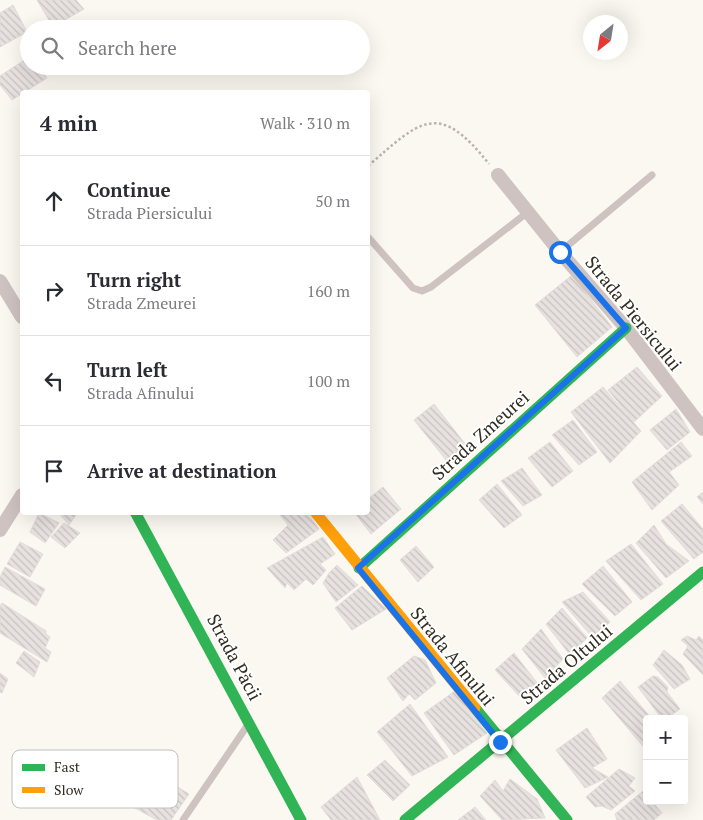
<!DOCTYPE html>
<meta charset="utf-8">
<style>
body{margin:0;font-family:"PT Serif",serif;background:#f7f7f7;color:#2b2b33}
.controls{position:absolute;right:15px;bottom:15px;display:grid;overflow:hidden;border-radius:5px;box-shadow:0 5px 20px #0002}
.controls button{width:45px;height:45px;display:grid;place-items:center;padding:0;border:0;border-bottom:1px solid #e1e1e2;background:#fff;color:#2b2b33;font:25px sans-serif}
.compass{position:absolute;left:583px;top:15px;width:45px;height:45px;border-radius:50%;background:#fff;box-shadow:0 5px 20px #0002;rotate:210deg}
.stop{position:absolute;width:15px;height:15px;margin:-11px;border:4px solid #1a73e8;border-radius:50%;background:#fff}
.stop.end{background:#1a73e8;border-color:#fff;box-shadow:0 1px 5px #0008}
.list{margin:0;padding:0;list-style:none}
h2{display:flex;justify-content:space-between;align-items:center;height:65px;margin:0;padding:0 20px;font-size:21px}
h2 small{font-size:16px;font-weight:400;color:#7c7c81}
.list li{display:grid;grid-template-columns:32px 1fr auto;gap:15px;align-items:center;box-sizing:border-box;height:90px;padding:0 20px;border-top:1px solid #e1e1e2}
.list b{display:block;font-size:19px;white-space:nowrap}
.list p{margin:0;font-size:16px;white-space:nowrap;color:#7c7c81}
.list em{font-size:16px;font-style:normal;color:#7c7c81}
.icon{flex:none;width:28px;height:28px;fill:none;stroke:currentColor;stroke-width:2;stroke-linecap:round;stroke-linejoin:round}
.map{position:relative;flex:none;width:703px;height:820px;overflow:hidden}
.search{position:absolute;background:#fff;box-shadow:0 5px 20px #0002;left:20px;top:20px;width:350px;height:55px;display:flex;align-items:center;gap:12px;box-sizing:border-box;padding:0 18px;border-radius:28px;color:#7c7c81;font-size:19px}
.panel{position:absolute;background:#fff;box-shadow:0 5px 20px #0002;left:20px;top:90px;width:350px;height:425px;border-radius:5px}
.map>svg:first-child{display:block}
.building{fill:url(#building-back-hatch);stroke:#e3dcdc}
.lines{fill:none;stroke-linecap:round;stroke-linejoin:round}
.path{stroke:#bab2b0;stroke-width:2.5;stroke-dasharray:2.5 2.5;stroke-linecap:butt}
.lane{stroke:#cfc3c2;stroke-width:7}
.street{stroke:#cfc3c2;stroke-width:14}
.fast{stroke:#30b455;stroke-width:11}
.slow{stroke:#ff9f0a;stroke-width:11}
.route{stroke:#1a73e8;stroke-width:6}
.labels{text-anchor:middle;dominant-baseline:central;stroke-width:4;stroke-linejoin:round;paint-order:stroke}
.street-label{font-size:18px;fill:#312d20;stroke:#fff}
.key{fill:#fff;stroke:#c1c0bc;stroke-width:1}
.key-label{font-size:14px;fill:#312d20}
</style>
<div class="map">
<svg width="703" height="820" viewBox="0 0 703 820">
<defs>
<pattern id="building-back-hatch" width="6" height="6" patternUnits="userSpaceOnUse" patternTransform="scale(1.25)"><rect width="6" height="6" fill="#e7e1e0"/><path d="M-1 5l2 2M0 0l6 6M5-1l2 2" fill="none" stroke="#c7c1c0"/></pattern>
</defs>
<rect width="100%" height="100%" fill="#faf8f0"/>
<path class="building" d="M37,0H76L84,9L53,27Z
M13,5L27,32L0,47V13Z
M29,57V66H38L47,78L12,100L0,85V76Z
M572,275L612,327L577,357L535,305Z
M637,367L662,396L634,422L608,390Z
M603,387L641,431L610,463L571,412Z
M434,404L466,445L446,460L414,420Z
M676,409L690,432L667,450L650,430Z
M573,420L597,452L579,465L552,435Z
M550,442L573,471L552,487L528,458Z
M681,442L692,456L669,472L679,485L652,510L632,482Z
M522,468L542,495L523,506L501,481Z
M497,484L522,515L504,528L479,500Z
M383,487L401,509L371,534L354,512H368V499Z
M703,492V504L697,497Z
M682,504L703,529V552L694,559L661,521Z
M58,512H78L69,525Z
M282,512H307L319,529L286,553L273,540L288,525L280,515Z
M39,513L59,523L45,543L30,532Z
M64,523L80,533L65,548L51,537Z
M654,525L666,544L689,561L666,578L636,543Z
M323,537L335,554L320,564L326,570L313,585L306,579L294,590L287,583L285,588L267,568Z
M20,542L43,554L30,577L7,564Z
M631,544L663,584L641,600L606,561Z
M416,546L434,567L418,582L400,560Z
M337,565L358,585L336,602L323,583L329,573Z
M603,566L632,602L615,616L582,584Z
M5,567L45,589L36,606L0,585V577Z
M362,586L386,609L352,630L335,608Z
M583,592L610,622L593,638L562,602Z
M2,603L46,631V634L50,637L45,648L51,652L47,662L0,633V606Z
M562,608L587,638L570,655L546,624Z
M541,629L563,659L545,678L522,649Z
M687,636L696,640L699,636L703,640V675L683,654L688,646L681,640Z
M664,650L682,665L690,679L674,689L653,665Z
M24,651L40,662L34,677L16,663Z
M514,653L538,684L520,697L495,670Z
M414,656L425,660L436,683L415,700L409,694L403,701L387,678Z
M0,673L8,679L2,693L0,692Z
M653,676L658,677L668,687L667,692L680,709L666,719H662L638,687Z
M620,681L652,719H647V751L602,698Z
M455,691L487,733L454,755L424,713Z
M410,704L448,757L412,776L377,732Z
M587,728L607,759L592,768L608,777L585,788L556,750Z
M385,760L410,785L393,801L367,775Z
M619,769L635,778L629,786L635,791L611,810L602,806L595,807L586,797Z
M152,771L189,794L171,820H157L124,802L127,791Z
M357,777L380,820H331L321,807Z
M510,779L537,799L545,818L502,820L480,796L495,780L503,791Z
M643,791L647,795V801H652L662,813L654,820H617L615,814Z
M475,807L486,820H458Z"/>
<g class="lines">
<path class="path" d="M368,166C420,121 438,99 489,164"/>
<path class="lane" d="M368,237L413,288L422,291L431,287L528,212
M560,252L652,175
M183,820L247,726"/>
<path class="street" d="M498,175L560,252L626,328L703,429
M0,281L22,317
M0,530L22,495"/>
<path class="fast" d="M135,512L301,820
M359,568L626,328
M475,708L567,820
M405,820L703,572"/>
<path class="slow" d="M315,512L475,708"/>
</g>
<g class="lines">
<path class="route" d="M500,742L358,568L626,328L560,252"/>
</g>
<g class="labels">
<g class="street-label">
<text transform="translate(634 313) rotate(51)">Strada Piersicului</text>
<text transform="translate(480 435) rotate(-42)">Strada Zmeurei</text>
<text transform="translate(453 656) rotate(51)">Strada Afinului</text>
<text transform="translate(235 657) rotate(62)">Strada Păcii</text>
<text transform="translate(566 664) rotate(-40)">Strada Oltului</text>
</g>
</g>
<rect x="12" y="750" width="166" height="58" rx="8" class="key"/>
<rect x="22" y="764" width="23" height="7" fill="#30b455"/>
<rect x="22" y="787" width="23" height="6" fill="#ff9f0a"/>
<g class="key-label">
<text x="54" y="772">Fast</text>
<text x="54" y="795">Slow</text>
</g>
</svg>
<div class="controls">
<button>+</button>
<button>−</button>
</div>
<svg class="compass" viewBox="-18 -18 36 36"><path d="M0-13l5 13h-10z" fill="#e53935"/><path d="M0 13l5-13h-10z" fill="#7c7c81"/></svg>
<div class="stop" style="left:560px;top:252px"></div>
<div class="stop end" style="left:500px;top:742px"></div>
<div class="search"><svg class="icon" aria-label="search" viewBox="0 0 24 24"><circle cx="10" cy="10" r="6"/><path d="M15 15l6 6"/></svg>Search here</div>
<section class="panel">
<h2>4 min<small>Walk · 310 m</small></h2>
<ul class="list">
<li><svg class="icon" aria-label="ahead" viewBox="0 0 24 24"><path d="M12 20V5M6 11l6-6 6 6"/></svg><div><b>Continue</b><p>Strada Piersicului</p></div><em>50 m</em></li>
<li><svg class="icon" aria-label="right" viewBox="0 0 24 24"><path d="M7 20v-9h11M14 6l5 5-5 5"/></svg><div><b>Turn right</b><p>Strada Zmeurei</p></div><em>160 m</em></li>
<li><svg class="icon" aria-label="left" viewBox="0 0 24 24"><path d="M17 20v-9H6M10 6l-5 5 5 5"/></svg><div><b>Turn left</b><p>Strada Afinului</p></div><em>100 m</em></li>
<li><svg class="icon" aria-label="arrive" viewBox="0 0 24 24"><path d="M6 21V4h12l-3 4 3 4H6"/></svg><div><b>Arrive at destination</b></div></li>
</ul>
</section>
</div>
